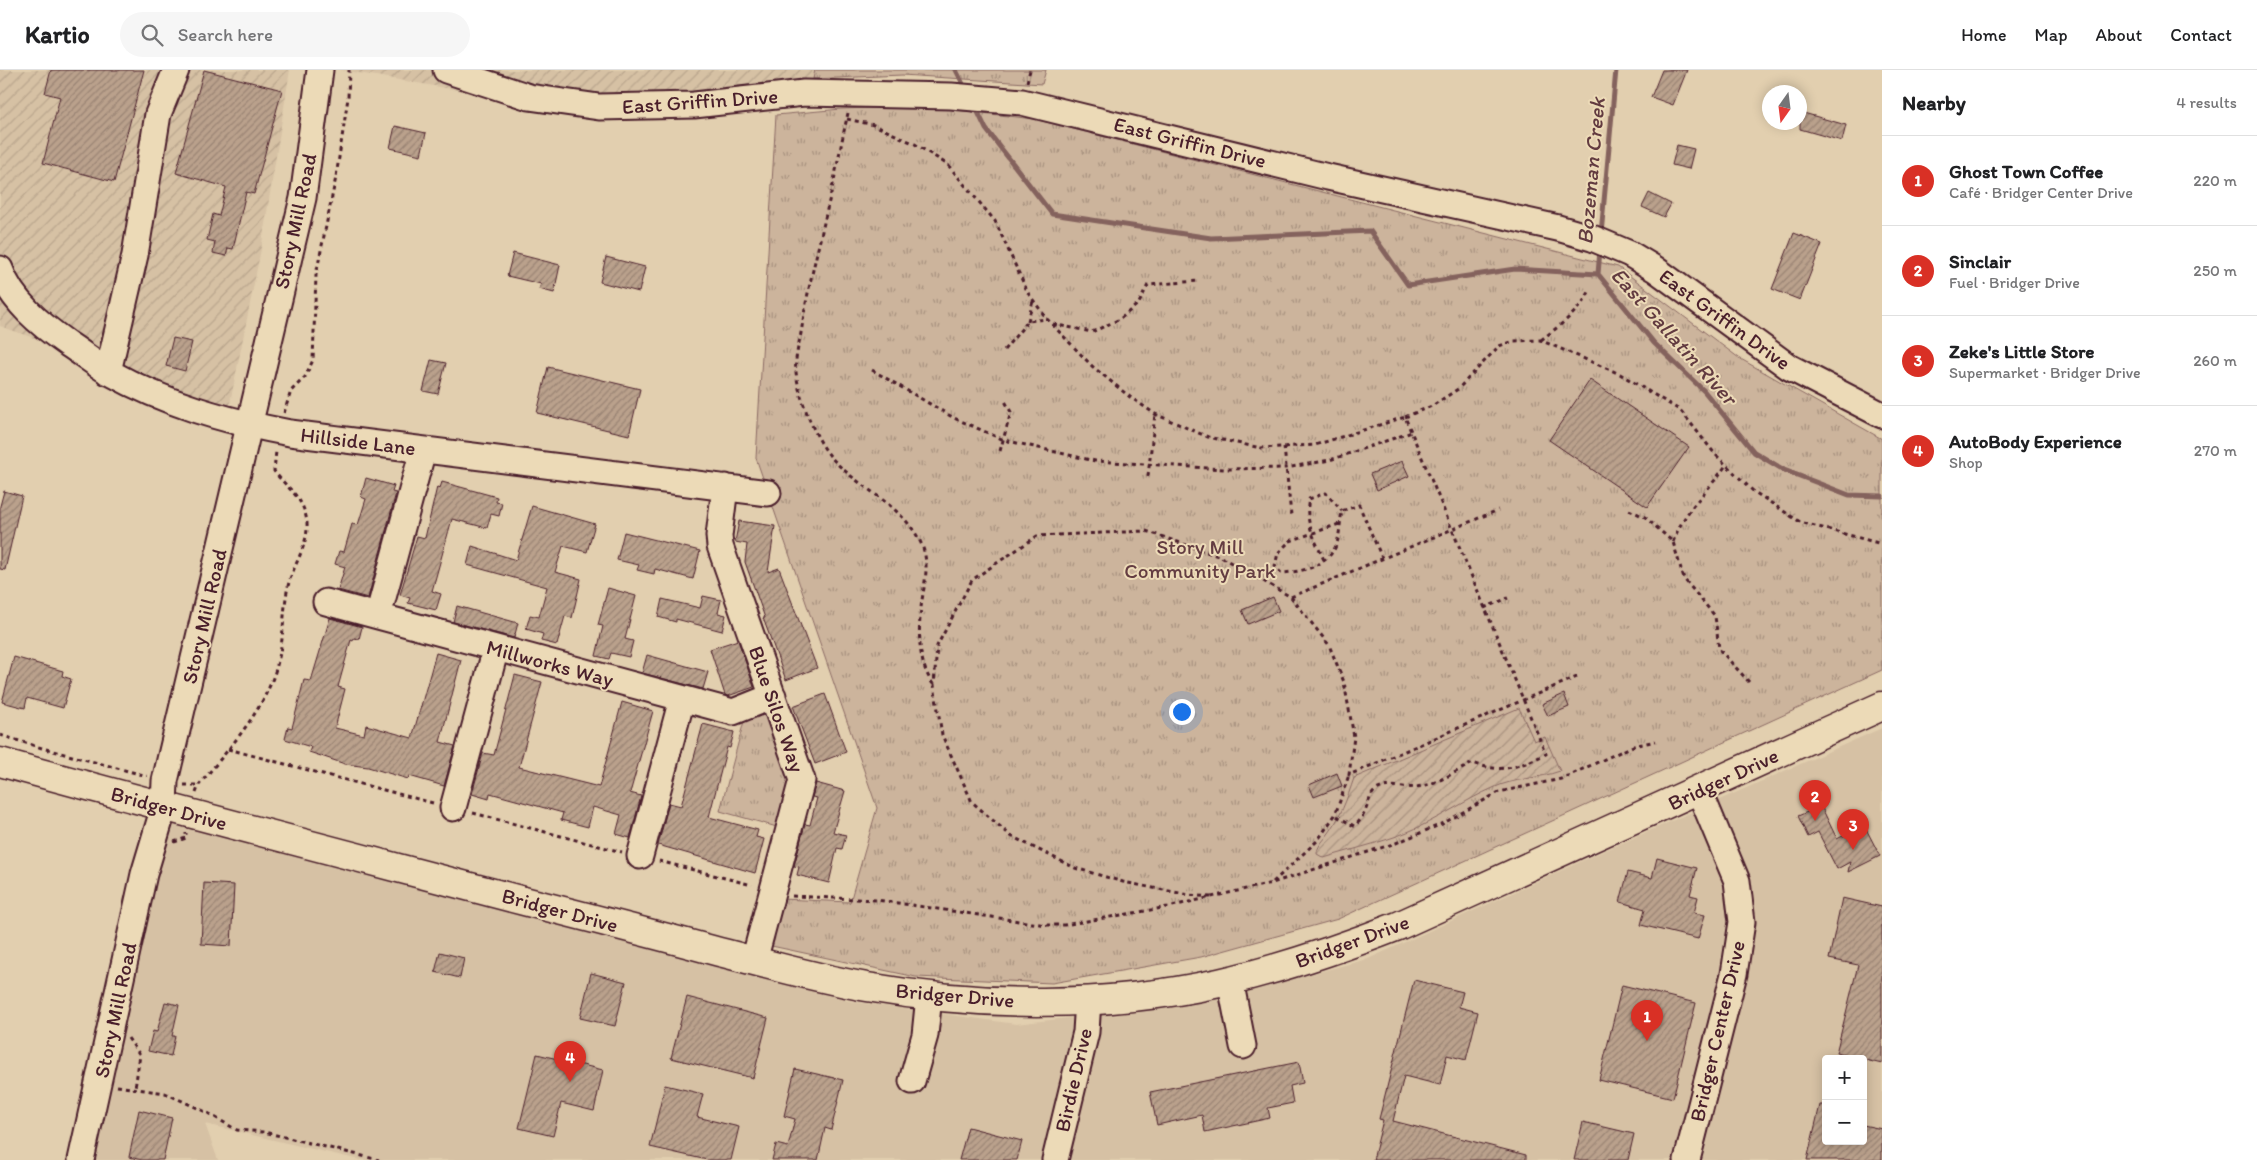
<!DOCTYPE html>
<meta charset="utf-8">
<style>
body{margin:0;font-family:Itim,sans-serif;background:#f6f6f6;color:#202124}
.controls{position:absolute;right:15px;bottom:15px;display:grid;overflow:hidden;border-radius:5px;box-shadow:0 2px 12px #0003}
.controls button{width:45px;height:45px;display:grid;place-items:center;padding:0;border:0;border-bottom:1px solid #e0e0e0;background:#fff;color:#202124;font:25px sans-serif}
.compass{position:absolute;left:1762px;top:15px;width:45px;height:45px;border-radius:50%;background:#fff;box-shadow:0 2px 12px #0003;rotate:194deg}
.you{position:absolute;left:1181px;top:641px;width:18px;height:18px;margin:-12px;border:4px solid #fff;border-radius:50%;background:#1a73e8;box-shadow:0 0 0 8px #1a73e833}
.badge{display:grid;place-items:center;width:32px;height:32px;border-radius:50%;background:#d93025;color:#fff;font-size:16px;font-weight:700}
.pin{position:absolute;translate:-50% -41px;filter:drop-shadow(0 1px 2px #0008)}
.pin::after{content:'';position:absolute;top:26px;width:18px;height:15px;background:inherit;clip-path:polygon(0 0,100% 0,50% 100%)}
.list{margin:0;padding:0;list-style:none}
h2{display:flex;justify-content:space-between;align-items:center;height:65px;margin:0;padding:0 20px;font-size:21px}
h2 small{font-size:16px;font-weight:400;color:#757577}
.list li{display:grid;grid-template-columns:32px 1fr auto;gap:15px;align-items:center;box-sizing:border-box;height:90px;padding:0 20px;border-top:1px solid #e0e0e0}
.list b{display:block;font-size:19px;white-space:nowrap}
.list p{margin:0;font-size:16px;white-space:nowrap;color:#757577}
.list em{font-size:16px;font-style:normal;color:#757577}
.icon{flex:none;width:28px;height:28px;fill:none;stroke:currentColor;stroke-width:2;stroke-linecap:round;stroke-linejoin:round}
.map{position:relative;flex:none;width:1882px;height:1090px;overflow:hidden}
header{display:flex;align-items:center;gap:30px;box-sizing:border-box;height:70px;padding:0 25px;background:#fff;border-bottom:1px solid #e0e0e0}
header strong{font-size:24px}
nav{display:flex;gap:28px;margin-inline-start:auto;font-size:18px}
.search{width:350px;height:45px;background:#f6f6f6;display:flex;align-items:center;gap:12px;box-sizing:border-box;padding:0 18px;border-radius:28px;color:#757577;font-size:19px}
main{display:flex}
aside{flex:1;background:#fff}
.map>svg:first-child{display:block}
.built{fill:#d6c1a4;fill-rule:evenodd}
.industrial{fill:url(#industrial-furrows)}
.park{fill:url(#park-tufts);stroke:#8b6a64}
.garden{fill:url(#garden-furrows);stroke:#8b6a64}
.lines{fill:none;stroke-linecap:round;stroke-linejoin:round}
.stream{stroke:#84625d;stroke-width:5}
.building{fill:url(#building-hatch);stroke:#4a1f2b}
.minor-casing{stroke:#4a1f2b;stroke-width:29}
.major-casing{stroke:#4a1f2b;stroke-width:31}
.path{stroke:#4a1f2b;stroke-width:3;stroke-dasharray:4 4;stroke-linecap:butt}
.minor{stroke:#ecdab7;stroke-width:25}
.major{stroke:#ecdab7;stroke-width:28}
.labels{text-anchor:middle;dominant-baseline:central;stroke-width:4;stroke-linejoin:round;paint-order:stroke}
.street-label{font-size:21px;fill:#4a1f2b;stroke:#ecdab7}
.park-label{font-size:21px;fill:#643d42;stroke:#ecdab7}
.water-label{font-size:22px;font-style:italic;fill:#623b40;stroke:#ecdab7}
</style>
<header>
<strong>Kartio</strong>
<div class="search"><svg class="icon" aria-label="search" viewBox="0 0 24 24"><circle cx="10" cy="10" r="6"/><path d="M15 15l6 6"/></svg>Search here</div>
<nav><a>Home</a><a>Map</a><a>About</a><a>Contact</a></nav>
</header>
<main>
<div class="map">
<svg width="1882" height="1090" viewBox="0 0 1882 1090">
<defs>
<pattern id="industrial-furrows" width="10" height="10" patternUnits="userSpaceOnUse" patternTransform="scale(1.25)"><rect width="10" height="10" fill="#d6c1a4"/><path d="M-1 1l2-2M0 10L10 0M9 11l2-2" fill="none" stroke="#b9a58d"/></pattern>
<pattern id="park-tufts" width="24" height="20" patternUnits="userSpaceOnUse" patternTransform="scale(1.25)"><rect width="24" height="20" fill="#ccb49c"/><path d="M3 7l-1-3M5 7V3M7 7l1-3M15 17l-1-3M17 17v-4M19 17l1-3" fill="none" stroke="#a8927f"/></pattern>
<pattern id="garden-furrows" width="10" height="10" patternUnits="userSpaceOnUse" patternTransform="scale(1.25)"><rect width="10" height="10" fill="#ccb49c"/><path d="M-1 1l2-2M0 10L10 0M9 11l2-2" fill="none" stroke="#a8927f"/></pattern>
<pattern id="building-hatch" width="6" height="6" patternUnits="userSpaceOnUse" patternTransform="scale(1.25)"><rect width="6" height="6" fill="#baa18c"/><path d="M-1 1l2-2M0 6l6-6M5 7l2-2" fill="none" stroke="#998373"/></pattern>
</defs>
<rect width="100%" height="100%" fill="#e2cfaf"/>
<filter id="ink" filterUnits="userSpaceOnUse"><feTurbulence type="fractalNoise" baseFrequency=".02" numOctaves="2"/><feDisplacementMap in="SourceGraphic" scale="10" xChannelSelector="R" yChannelSelector="G"/><feConvolveMatrix kernelMatrix="1 2 1 2 8 2 1 2 1" color-interpolation-filters="sRGB"/></filter>
<g filter="url(#ink)">
<path class="built" d="M1882,658V1090H360L205,1054L218,1090H67L150,744L849,931L1016,954L1204,932L1368,889L1606,780ZM1826,989H1863V1071H1826Z"/>
<path class="industrial" d="M0,0H290L261,179L229,338L0,256Z
M341,0H815L813,9L777,40L620,48Z"/>
<path class="park" d="M815,0H1046L1042,14L902,5L813,9Z
M921,36L1034,49L1618,197L1739,288L1882,369V600L1338,849L1201,887L1052,913L916,907L767,875L781,829L850,832L877,738L756,388L776,45L841,39Z
M765,642L789,711L777,757L720,741L744,651Z"/>
<path class="garden" d="M1519,638L1534,671L1545,667L1560,701C1538,709 1514,708 1493,718C1468,729 1444,745 1419,757C1389,771 1356,778 1324,788L1317,784C1317,777 1322,772 1326,767C1340,749 1347,729 1354,708Z"/>
<g class="lines">
<path class="stream" d="M956,0L966,20
M975,36L986,59L1052,144L1211,168L1370,161L1408,215L1515,199L1598,204L1654,273L1704,321L1754,382L1784,400L1849,425L1882,426
M1601,164L1616,0
M1598,204L1600,180"/>
</g>
<path class="building" d="M51,0H144L114,112L43,93L60,27L45,23Z
M204,0L282,20L254,124L246,122L233,179L228,178L226,186L213,183L215,172L207,170L213,144L219,146L226,117L176,103Z
M1662,0H1687L1673,35L1651,27Z
M1800,42L1846,55L1842,71L1800,59Z
M395,56L426,63L421,85L390,78Z
M1677,75L1694,79L1689,99L1672,95Z
M1649,123L1671,134L1664,147L1642,137Z
M1794,163L1822,174L1800,230L1772,219Z
M513,183L560,195L554,223L539,219L541,214L507,206Z
M606,187L645,197L639,222L600,212Z
M173,268L192,272L185,301L166,296Z
M431,290L446,293L438,324L423,321Z
M548,297L640,319L629,365L537,343Z
M1590,310L1689,377L1647,437L1549,370Z
M1402,391L1409,406L1377,420L1370,404Z
M366,408L394,416L392,422L396,423L368,528L338,520L345,497L335,494L339,481L344,482L352,454L358,455L366,429L361,427Z
M442,412L497,427L496,432L502,433L499,446L491,444L487,458L452,449L432,521L441,524L436,540L408,533L410,528L400,525L417,466L425,468L437,417L440,418Z
M4,421L22,426L5,500L0,499V436Z
M532,436L595,454L587,482L563,476L555,502L581,509L572,548L565,546L557,575L541,571L543,564L526,559L530,545L539,547L547,517L467,495L472,476L516,490Z
M739,451L775,456L768,502L779,498L817,598L786,610L763,548H765L745,492L747,474L735,472Z
M624,462L700,481L693,509L655,499L654,504L637,500L639,495L617,490Z
M608,518L636,526L625,569L633,571L629,587L611,583L609,589L596,586L603,556L598,555Z
M703,526L721,530L718,543L726,545L722,561L676,549V552L658,547L662,529L700,538Z
M1273,527L1279,541L1248,554L1242,540Z
M457,536L518,553L514,568L453,552Z
M330,548L362,557L359,569L354,568L353,571L351,570L338,617L345,619L335,658L364,665L366,655L412,668L436,583L461,590L440,672L455,676L444,716L409,706L408,709L368,697L345,694L309,682L311,677L285,669L288,657L292,658L304,610L311,611Z
M738,570L754,617L728,626L725,625L710,579Z
M647,585L708,602L703,619L642,603Z
M14,587L63,601L62,606L71,609L63,638L27,628L25,638L2,632Z
M515,605L542,612L519,697L599,717L622,632L653,641L630,723L641,726L630,768L616,764L621,745L593,737L588,757L561,750L563,743L534,735L490,723L489,729L472,724L483,683L494,685Z
M825,624L846,682L815,694L793,636Z
M1564,624L1569,637L1548,646L1542,634Z
M703,654L734,662L730,678L727,677L709,747L758,760L756,767L764,769L755,803L658,775L669,733L681,736Z
M1337,703L1342,716L1314,727L1309,715Z
M816,713L845,721L833,762L846,765L842,779L837,778L829,813L797,805L799,797L794,796L805,754L810,755L817,728L812,727Z
M1821,736L1837,769L1864,755L1880,786L1848,802L1850,792L1837,799L1818,762L1808,767L1798,746Z
M1657,788L1697,798L1690,825L1698,827L1694,843L1705,845L1698,869L1641,855L1645,839L1620,832L1628,802L1652,808Z
M204,813L234,815L231,876L201,874Z
M1842,828L1882,837V994L1836,983L1858,895L1829,889Z
M440,882L464,888L460,908L435,902Z
M591,903L626,912L615,956L580,948Z
M1414,910L1463,922L1459,937L1478,942L1466,990L1447,985L1440,1015L1404,1006L1393,1051L1526,1085V1090H1373L1383,1050L1379,1049Z
M1622,915L1696,933L1673,1028L1599,1010Z
M687,927L768,948L753,1008L671,988Z
M165,932L179,935L172,966H175L171,986L148,981L153,961L157,962Z
M537,984L603,1000L594,1041L561,1033L553,1066L519,1058Z
M1299,992L1303,1013L1290,1016L1293,1033L1268,1038L1270,1048L1205,1062L1202,1045L1157,1055L1150,1022Z
M795,999L843,1010L831,1060L825,1058L818,1090H772L776,1074L788,1077L795,1049L784,1046Z
M665,1015L703,1024L697,1047L739,1057L731,1090H707L650,1077Z
M1820,1035H1826V1071H1863V1055L1882,1059V1090H1807Z
M139,1040L172,1048L163,1090H142L129,1087Z
M1583,1052L1634,1064L1628,1090H1574Z
M968,1057L1022,1071L1017,1090H959Z"/>
<g class="lines">
<defs>
<path id="minor" d="M446,0L529,27L599,37L694,35L804,23L951,26L1022,32L1328,107L1558,158L1592,168L1630,184L1655,199L1789,297L1882,345
M0,199C11,231 41,255 68,274C82,283 95,294 109,302C166,334 226,351 290,363L768,423
M108,302L135,185L158,44L176,0
M725,417L719,466L720,476L802,710L754,891
M326,532L733,642L773,626
M378,546L423,380
M453,738L496,578
M640,786L682,629
M1230,910L1243,976
M912,1011L925,965L929,926
M81,1090L144,804L164,737L165,711L303,128L320,0
M1055,1090L1086,962L1088,930
M1687,1090L1734,904L1742,852L1737,811L1699,720"/>
<path id="major" d="M0,692C174,740 349,785 524,831C587,847 650,863 712,880C763,893 815,908 867,917C982,937 1105,938 1219,913C1280,899 1339,879 1398,856L1882,636"/>
</defs>
<use href="#minor" class="minor-casing"/>
<use href="#major" class="major-casing"/>
<path class="path" d="M1027,12L1030,0
M848,43C841,73 836,105 828,135C819,176 808,216 802,257C800,271 794,289 796,302C799,328 814,366 830,386C858,419 907,436 923,478C930,498 923,518 921,538C918,563 918,593 933,614
M847,49L874,55L915,74L948,95L995,151L1028,223L1047,249L1092,296L1130,327L1155,344L1208,367L1261,378L1315,375L1405,347L1546,684C1518,697 1503,704 1473,693C1456,701 1436,715 1416,717C1403,719 1387,712 1375,721C1367,727 1368,746 1354,756L1335,745
M1028,251L1033,231
M1053,254L1092,262L1120,249L1139,233L1148,215L1198,211
M1541,270C1559,256 1578,243 1589,222
M1004,280L1028,251L1047,249
M872,300L954,348L1004,370L1095,391L1224,399L1286,398L1330,390L1412,362
M284,343L291,321L305,307L313,290L316,205L336,107L348,28L349,0
M1405,347L1432,336L1458,319L1499,276L1514,271L1540,270L1620,304L1681,341L1715,384L1753,421L1800,452L1882,474
M1284,377L1291,445
M1000,381L1011,342L1005,331
M1148,406L1155,344
M1629,440L1645,447L1673,472L1684,509L1715,546L1719,579L1749,612
M1339,454L1290,471L1278,483L1275,496L1281,503C1303,502 1329,496 1337,473C1340,463 1340,451 1342,441L1359,435L1382,488
M1673,472C1686,436 1706,425 1726,395
M1324,490C1315,470 1304,451 1309,429L1326,423L1342,441
M1291,527L1498,440
M1484,538L1508,528
M0,665L42,678L147,706
M228,679L433,733
M184,715H199
M196,723L199,715C228,679 265,641 277,595C285,568 282,540 289,512C296,490 313,467 305,443C300,425 285,416 274,401L276,381
M473,743L622,782
M174,772L186,768V763
M659,791L752,815
M1273,812L1318,770L1335,745L1349,705
M792,826L877,830L1046,855H1064L1168,837L1272,813L1396,773L1442,754L1499,722L1561,709L1633,676L1656,671
M1211,827L1189,825L1123,812L1075,798L1011,766L972,732L942,665L934,615L937,576L972,510L1037,466L1146,461L1221,487L1291,527L1329,575L1344,612L1354,667L1349,705L1579,606
M128,968L140,985L135,1018
M117,1016L165,1023L206,1042L237,1060L264,1062L379,1090"/>
<use href="#minor" class="minor"/>
<use href="#major" class="major"/>
</g>
</g>
<g class="labels">
<g class="street-label">
<text transform="translate(700 31) rotate(-4)">East Griffin Drive</text>
<text transform="translate(1190 72) rotate(14)">East Griffin Drive</text>
<text transform="translate(295 151) rotate(-78)">Story Mill Road</text>
<text transform="translate(1725 249) rotate(36)">East Griffin Drive</text>
<text transform="translate(358 371) rotate(7)">Hillside Lane</text>
<text transform="translate(204 546) rotate(-77)">Story Mill Road</text>
<text transform="translate(550 593) rotate(15)">Millworks Way</text>
<text transform="translate(777 639) rotate(71)">Blue Silos Way</text>
<text transform="translate(1723 709) rotate(-25)">Bridger Drive</text>
<text transform="translate(169 738) rotate(15)">Bridger Drive</text>
<text transform="translate(560 840) rotate(15)">Bridger Drive</text>
<text transform="translate(1352 871) rotate(-20)">Bridger Drive</text>
<text transform="translate(955 925) rotate(5)">Bridger Drive</text>
<text transform="translate(115 940) rotate(-78)">Story Mill Road</text>
<text transform="translate(1717 961) rotate(-77)">Bridger Center Drive</text>
<text transform="translate(1073 1010) rotate(-77)">Birdie Drive</text>
</g>
<g class="park-label">
<text x="1200" y="476">Story Mill<tspan x="1200" dy="24">Community Park</tspan></text>
</g>
<g class="water-label">
<text transform="translate(1591 101) rotate(-85)">Bozeman Creek</text>
<text transform="translate(1674 266) rotate(48)">East Gallatin River</text>
</g>
</g>
</svg>
<div class="controls">
<button>+</button>
<button>−</button>
</div>
<svg class="compass" viewBox="-18 -18 36 36"><path d="M0-13l5 13h-10z" fill="#e53935"/><path d="M0 13l5-13h-10z" fill="#757577"/></svg>
<div class="you"></div>
<div class="pin badge" style="left:1647px;top:971px">1</div>
<div class="pin badge" style="left:1815px;top:751px">2</div>
<div class="pin badge" style="left:1853px;top:780px">3</div>
<div class="pin badge" style="left:570px;top:1012px">4</div>
</div>
<aside>
<h2>Nearby<small>4 results</small></h2>
<ul class="list">
<li><span class="badge">1</span><div><b>Ghost Town Coffee</b><p>Café · Bridger Center Drive</p></div><em>220 m</em></li>
<li><span class="badge">2</span><div><b>Sinclair</b><p>Fuel · Bridger Drive</p></div><em>250 m</em></li>
<li><span class="badge">3</span><div><b>Zeke's Little Store</b><p>Supermarket · Bridger Drive</p></div><em>260 m</em></li>
<li><span class="badge">4</span><div><b>AutoBody Experience</b><p>Shop</p></div><em>270 m</em></li>
</ul>
</aside>
</main>
